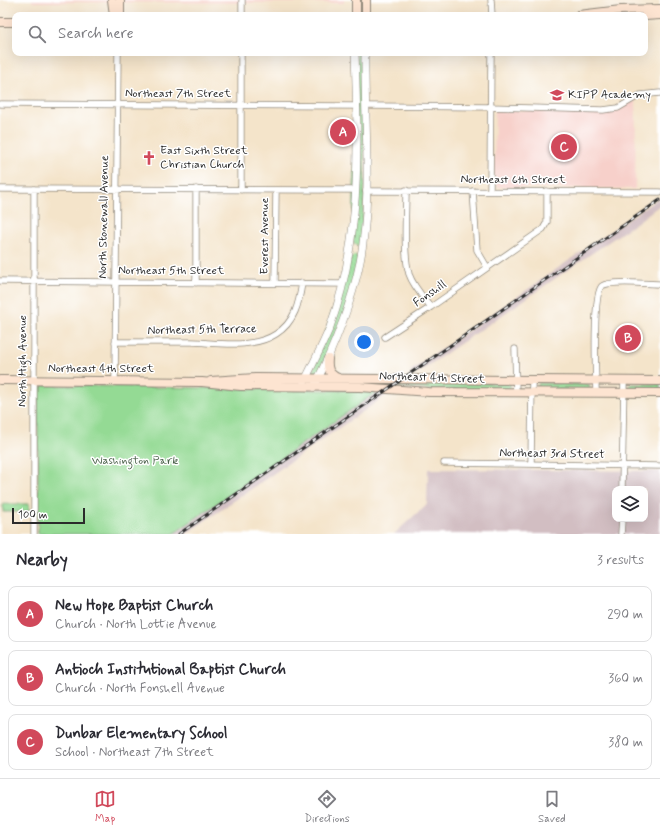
<!DOCTYPE html>
<meta charset="utf-8">
<style>
body{margin:0;font-family:Mynerve,sans-serif;background:#f2f2f3;color:#2b2b33}
.controls{position:absolute;right:12px;bottom:12px;display:grid;overflow:hidden;border-radius:8px;box-shadow:0 4px 16px #0002}
.controls button{width:36px;height:36px;display:grid;place-items:center;padding:0;border:0;border-bottom:1px solid #e1e1e2;background:#fff;color:#2b2b33;font:20px sans-serif}
.scale{position:absolute;left:12px;bottom:10px;width:73px;box-sizing:border-box;padding-left:4px;border:2px solid #2b2b2b;border-top:0;font-size:11px;line-height:14px;white-space:nowrap;color:#2b2b2b;-webkit-text-stroke:3px #fff;paint-order:stroke}
.you{position:absolute;left:364px;top:342px;width:14px;height:14px;margin:-10px;border:3px solid #fff;border-radius:50%;background:#1a73e8;box-shadow:0 0 0 6px #1a73e833}
.badge{display:grid;place-items:center;width:26px;height:26px;border-radius:50%;background:#d1495b;color:#fff;font-size:13px;font-weight:700}
.pin{position:absolute;translate:-50% -50%;border:2px solid #fff;box-shadow:0 1px 4px #0006}
.list{margin:0;padding:0;list-style:none}
h2{display:flex;justify-content:space-between;align-items:center;height:52px;margin:0;padding:0 16px;font-size:17px}
h2 small{font-size:13px;font-weight:400;color:#7c7c81}
.list li{display:grid;grid-template-columns:26px 1fr auto;gap:12px;align-items:center;box-sizing:border-box;height:56px;margin:0 8px 8px;padding:0 8px;border:1px solid #e1e1e2;border-radius:8px}
.list b{display:block;font-size:15px;white-space:nowrap}
.list p{margin:0;font-size:13px;white-space:nowrap;color:#7c7c81}
.list em{font-size:13px;font-style:normal;color:#7c7c81}
.icon{flex:none;width:22px;height:22px;fill:none;stroke:currentColor;stroke-width:2;stroke-linecap:round;stroke-linejoin:round}
.map{position:relative;flex:none;width:660px;height:534px;overflow:hidden}
.search{position:absolute;background:#fff;box-shadow:0 4px 16px #0002;left:12px;right:12px;top:12px;height:44px;display:flex;align-items:center;gap:10px;box-sizing:border-box;padding:0 14px;border-radius:8px;color:#7c7c81;font-size:15px}
.sheet{height:244px;background:#fff}
nav{display:flex;justify-content:space-around;align-items:center;box-sizing:border-box;height:56px;border-top:1px solid #e1e1e2;background:#fff;font-size:11px;color:#7c7c81}
nav a{display:grid;justify-items:center;gap:2px}
nav .on{color:#d1495b}
.map>svg:first-child{display:block}
.built{fill:#f7d0ca}
.industrial{fill:#d2bec2;fill-rule:evenodd}
.green{fill:#94da94;stroke:#608260}
.lines{fill:none;stroke-linecap:round;stroke-linejoin:round}
.minor-casing{stroke:#90887a;stroke-width:7}
.tertiary-casing{stroke:#90887a;stroke-width:8}
.secondary-casing{stroke:#90887a;stroke-width:10}
.minor{stroke:#fff;stroke-width:5.5}
.tertiary{stroke:#fff;stroke-width:7}
.secondary{stroke:#fde4d1;stroke-width:8}
.rail-casing{stroke:#2b2b2b;stroke-width:3}
.rail{stroke:#fff;stroke-width:1.5;stroke-dasharray:4.5;stroke-linecap:butt}
.labels{text-anchor:middle;dominant-baseline:central;stroke-width:3;stroke-linejoin:round;paint-order:stroke}
.street-label{font-size:12px;fill:#2b2b2b;stroke:#fff}
.poi-label{font-size:12px;fill:#2b2b2b;stroke:#fff;text-anchor:start}
.park-label{font-size:12px;fill:#4a604a;stroke:#fff}
</style>
<div class="map">
<svg width="660" height="534" viewBox="0 0 660 534">
<rect width="100%" height="100%" fill="#fff"/>
<filter id="ink" filterUnits="userSpaceOnUse"><feTurbulence type="fractalNoise" baseFrequency=".025" numOctaves="2"/><feDisplacementMap in="SourceGraphic" scale="8" xChannelSelector="R" yChannelSelector="G"/><feConvolveMatrix kernelMatrix="1 2 1 2 8 2 1 2 1" color-interpolation-filters="sRGB"/></filter>
<filter id="wash" filterUnits="userSpaceOnUse"><feTurbulence type="fractalNoise" baseFrequency=".012" numOctaves="4" result="noise"/><feDisplacementMap in="SourceGraphic" scale="16" xChannelSelector="R" yChannelSelector="G"/><feGaussianBlur stdDeviation="0.9" result="paint"/><feColorMatrix in="noise" values="0 0 0 0 0 0 0 0 0 0 0 0 0 0 0 0 0 1.4 0 .05"/><feComposite in="paint" operator="in"/></filter>
<g filter="url(#wash)">
<rect width="100%" height="100%" fill="#f4e4ca"/>
<path class="built" d="M32,0H344V3L32,2Z
M636,100L635,189L498,187L494,182L495,110L604,112Z"/>
<path class="industrial" d="M660,197V205L636,223L419,372H409Z
M378,391L391,392L186,534H173Z
M428,469L660,471V534H394L427,504ZM615,489H645V519H615Z"/>
<path class="green" d="M357,53H362L365,186L361,244L358,246L353,242Z
M354,255L357,256L358,261L347,308L318,374H316L313,373V370L350,259Z
M401,383H508L510,384V388L508,390H433L396,387Z
M539,383L589,384L590,390H539L537,388Z
M631,384H660V391H631L629,386Z
M43,385L378,391L173,534H38V391Z
M3,504H29V512H3Z"/>
</g>
<g filter="url(#ink)">
<g class="lines">
<defs>
<path id="minor" d="M491,0L492,15
M242,15V0
M0,104L357,106
M366,106L490,107L603,110L618,108L640,95L660,93
M0,189L355,190
M241,190V53
M406,190C406,214 403,252 409,274C413,286 423,297 431,307
M366,191L660,192
M473,191L477,250L487,267
M490,191L491,53
M0,281L343,284
M196,283V189
M275,283L276,190
M385,337L431,307L543,229L547,222V191
M115,342C141,342 167,342 192,342C219,343 253,349 276,334C295,322 299,303 302,283
M515,349L516,393
M115,381L118,53
M596,393C596,377 592,294 602,286C610,280 648,284 660,284
M444,463L660,466
M531,464L532,380
M622,489L624,381
M34,534V189
M621,534L622,519"/>
<path id="tertiary" d="M304,382C313,364 322,346 330,327C362,240 358,144 355,53
M314,387C334,347 351,306 360,262C373,194 364,122 365,53"/>
<path id="secondary" d="M112,0L114,15
M120,15V0
M356,15V0
M366,15V0
M579,15L621,10L660,9
M645,16L660,15
M0,22H15
M328,359C327,369 329,374 338,378
M0,380L202,382L241,386L360,387L429,392L660,393
M211,381L255,378L660,381"/>
</defs>
<use href="#minor" class="minor-casing"/>
<use href="#tertiary" class="tertiary-casing"/>
<use href="#secondary" class="secondary-casing"/>
<use href="#minor" class="minor"/>
<use href="#tertiary" class="tertiary"/>
<use href="#secondary" class="secondary"/>
<defs>
<path id="rail" d="M179,534L660,200"/>
</defs>
<use href="#rail" class="rail-casing"/>
<use href="#rail" class="rail"/>
</g>
</g>
<defs>
<symbol id="school-bare" viewBox="-9 -9 18 18"><path d="M0-5L7-2L0 1L-7-2ZM-4 1L0 2.5L4 1V4Q0 6-4 4Z" fill="#d1495b" stroke="#fff" stroke-width="2.5" paint-order="stroke"/></symbol>
<symbol id="church-bare" viewBox="-9 -9 18 18"><path d="M-1.2-6h2.4v3.5h3.3v2.4h-3.3V6h-2.4V-.1h-3.3v-2.4h3.3Z" fill="#d1495b" stroke="#fff" stroke-width="2.5" paint-order="stroke"/></symbol>
</defs>
<g fill-rule="evenodd">
<use href="#school-bare" x="547" y="85" width="20" height="20"/>
<use href="#church-bare" x="139" y="148" width="20" height="20"/>
</g>
<g class="labels">
<g class="street-label">
<text x="178" y="94">Northeast 7th Street</text>
<text x="513" y="180">Northeast 6th Street</text>
<text transform="translate(104 217) rotate(-89)">North Stonewall Avenue</text>
<text transform="translate(265 236) rotate(-90)">Everest Avenue</text>
<text x="171" y="271">Northeast 5th Street</text>
<text transform="translate(430 294) rotate(-35)">Fonshill</text>
<text transform="translate(202 330) rotate(-1)">Northeast 5th Terrace</text>
<text transform="translate(23 361) rotate(-90)">North High Avenue</text>
<text x="101" y="369">Northeast 4th Street</text>
<text transform="translate(432 378) rotate(2)">Northeast 4th Street</text>
<text transform="translate(552 454) rotate(1)">Northeast 3rd Street</text>
</g>
<g class="poi-label">
<text x="568" y="95">KIPP Academy</text>
<text x="160" y="151">East Sixth Street<tspan x="160" dy="14">Christian Church</tspan></text>
</g>
<g class="park-label">
<text x="135" y="461">Washington Park</text>
</g>
</g>
</svg>
<div class="controls">
<button><svg class="icon" aria-label="layers" viewBox="0 0 24 24"><path d="M12 4l9 5-9 5-9-5zM3 14l9 5 9-5"/></svg></button>
</div>
<div class="scale">100 m</div>
<div class="you"></div>
<div class="pin badge" style="left:343px;top:132px">A</div>
<div class="pin badge" style="left:628px;top:338px">B</div>
<div class="pin badge" style="left:564px;top:147px">C</div>
<div class="search"><svg class="icon" aria-label="search" viewBox="0 0 24 24"><circle cx="10" cy="10" r="6"/><path d="M15 15l6 6"/></svg>Search here</div>
</div>
<section class="sheet">
<h2>Nearby<small>3 results</small></h2>
<ul class="list">
<li><span class="badge">A</span><div><b>New Hope Baptist Church</b><p>Church · North Lottie Avenue</p></div><em>290 m</em></li>
<li><span class="badge">B</span><div><b>Antioch Institutional Baptist Church</b><p>Church · North Fonshell Avenue</p></div><em>360 m</em></li>
<li><span class="badge">C</span><div><b>Dunbar Elementary School</b><p>School · Northeast 7th Street</p></div><em>380 m</em></li>
</ul>
</section>
<nav>
<a class="on"><svg class="icon" aria-label="map" viewBox="0 0 24 24"><path d="M3 6l6-2 6 2 6-2v14l-6 2-6-2-6 2zM9 4v14M15 6v14"/></svg>Map</a>
<a><svg class="icon" aria-label="directions" viewBox="0 0 24 24"><path d="M12 3l9 9-9 9-9-9zM9 14v-3h6M13 9l2 2-2 2"/></svg>Directions</a>
<a><svg class="icon" aria-label="saved" viewBox="0 0 24 24"><path d="M7 4h10v16l-5-4-5 4z"/></svg>Saved</a>
</nav>
